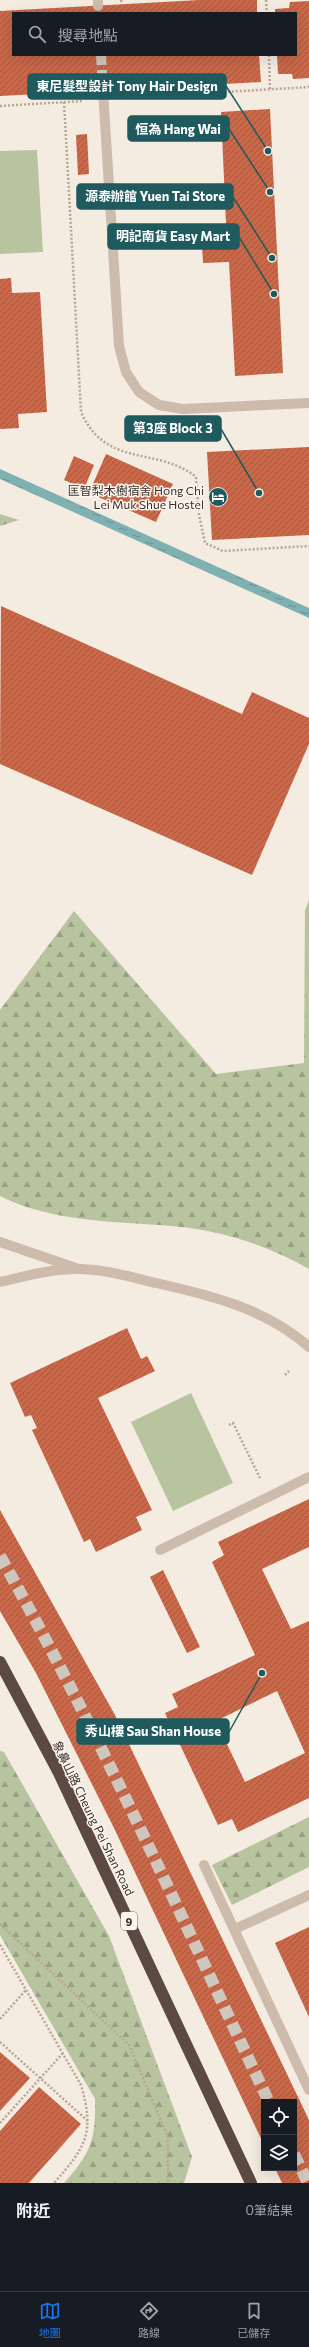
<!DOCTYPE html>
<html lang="zh-TW">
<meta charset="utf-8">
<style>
body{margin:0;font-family:Commissioner,"Noto Sans TC",sans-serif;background:#20242c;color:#f1f3f6}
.controls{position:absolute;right:12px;bottom:12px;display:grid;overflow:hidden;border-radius:0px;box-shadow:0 4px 16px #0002}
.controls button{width:36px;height:36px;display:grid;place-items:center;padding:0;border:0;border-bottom:1px solid #363941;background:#171b24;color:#f1f3f6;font:20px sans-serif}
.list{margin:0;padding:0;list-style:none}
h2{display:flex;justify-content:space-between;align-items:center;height:52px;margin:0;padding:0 16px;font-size:17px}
h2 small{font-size:13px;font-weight:400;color:#9ea1a6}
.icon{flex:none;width:22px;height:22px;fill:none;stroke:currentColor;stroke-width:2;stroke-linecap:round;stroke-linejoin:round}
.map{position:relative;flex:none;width:309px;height:2183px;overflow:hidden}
.search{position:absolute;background:#171b24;box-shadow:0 4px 16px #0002;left:12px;right:12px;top:12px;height:44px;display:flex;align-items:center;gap:10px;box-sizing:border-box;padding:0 14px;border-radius:0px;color:#9ea1a6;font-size:15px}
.sheet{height:108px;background:#171b24}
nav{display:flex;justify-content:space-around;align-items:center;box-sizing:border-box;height:56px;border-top:1px solid #363941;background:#171b24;font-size:11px;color:#9ea1a6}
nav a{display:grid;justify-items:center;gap:2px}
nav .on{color:#1a73e8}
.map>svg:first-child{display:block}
.forest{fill:url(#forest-firs)}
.pitch{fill:#b8c4a0}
.water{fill:url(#water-ripples)}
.building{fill:url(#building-hatch);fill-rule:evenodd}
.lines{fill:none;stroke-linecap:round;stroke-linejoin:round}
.minor-tunnel{stroke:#cfc6bd;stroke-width:10;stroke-dasharray:10 5;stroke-linecap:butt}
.highway-tunnel{stroke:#cfc6bd;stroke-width:12;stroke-dasharray:12 6;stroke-linecap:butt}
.path{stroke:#b9a596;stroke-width:2.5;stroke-dasharray:2 2;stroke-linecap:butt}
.minor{stroke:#cdbbac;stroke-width:10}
.highway{stroke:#5c4a42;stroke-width:12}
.labels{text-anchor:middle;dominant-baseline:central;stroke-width:3;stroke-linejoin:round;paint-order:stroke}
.shield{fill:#fbf5ee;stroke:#756b66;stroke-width:1}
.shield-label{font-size:11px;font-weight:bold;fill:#3b302b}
.poi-label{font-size:12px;fill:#3b302b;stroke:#fbf5ee;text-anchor:end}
.street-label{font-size:12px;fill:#3b302b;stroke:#fbf5ee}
.leader{fill:none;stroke:#1f5a5e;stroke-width:1.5}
.callout-dot{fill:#1f5a5e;stroke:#fbf5ee;stroke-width:1.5}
.callout{fill:#1f5a5e;stroke:#1f5a5e;stroke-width:1.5}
.callout-label{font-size:13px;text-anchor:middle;font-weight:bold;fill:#fff}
</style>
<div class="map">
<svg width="309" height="2183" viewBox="0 0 309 2183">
<defs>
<pattern id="forest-firs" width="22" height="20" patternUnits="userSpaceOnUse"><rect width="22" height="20" fill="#b8c4a0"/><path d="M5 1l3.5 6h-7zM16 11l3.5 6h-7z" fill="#97a083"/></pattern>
<pattern id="water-ripples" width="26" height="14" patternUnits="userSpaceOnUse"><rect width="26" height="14" fill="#7fb0b2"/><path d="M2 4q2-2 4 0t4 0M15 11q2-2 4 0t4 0" fill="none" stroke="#699091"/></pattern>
<pattern id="building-hatch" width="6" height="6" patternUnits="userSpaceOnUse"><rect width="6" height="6" fill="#c8694b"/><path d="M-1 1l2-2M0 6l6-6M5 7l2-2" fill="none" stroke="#a4573f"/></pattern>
</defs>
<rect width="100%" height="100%" fill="#f4ebe1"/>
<path class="forest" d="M0,514L19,520L0,526Z
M309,900V1269C271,1247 226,1232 182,1227C122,1221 56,1224 0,1196V1010L74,911L216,1074L304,1063L305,910Z
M0,1751L4,1752L109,1936L192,2157L184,2183H64C91,2153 96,2139 95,2099L0,1935Z
M309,1817V1867L232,1905L212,1865Z"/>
<path class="pitch" d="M37,150L43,252L0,254V151Z
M191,1393L233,1483L173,1511L131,1422Z"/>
<path class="water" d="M0,469L309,608V618L0,479Z"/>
<path class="building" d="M199,0H257V13H13V55H259L261,82L0,96V11Z
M309,1V78L293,79L292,74H278L277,55H296V13H275V9L289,8L290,2Z
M270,109L283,373L235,376L229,262L203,263L202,246L227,245L221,112Z
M87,134L89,174L78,175L76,135Z
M11,278L12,293L40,292L47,412L18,414L19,428L0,429V279Z
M309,447V535L212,540L207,452Z
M106,454L173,484L156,522L89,493Z
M74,456L94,465L84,489L64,480Z
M1,606L242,714L252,692L309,718V744L252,875L0,764Z
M127,1328L141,1359L147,1356L155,1371L98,1398L152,1510L136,1517L142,1530L96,1552L90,1539L84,1542L32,1430L37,1428L31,1415L25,1417L10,1383Z
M309,1499V1547L262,1569L291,1629L309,1621V1798L238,1832L232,1819L218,1825L165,1713L178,1707L172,1694L255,1655L212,1562L224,1555L218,1542ZM277,1691L305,1753L245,1782L216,1721Z
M0,1510L115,1715L309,2120V2183H282L275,2168H294V2102H264V2145L114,1828L36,1673L0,1611Z
M163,1570L200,1647L187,1653L150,1577Z
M309,1927V2017L275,1943Z
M0,2052L30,2078L0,2111Z
M39,2087L81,2124L29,2183H0V2131Z"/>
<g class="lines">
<path class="minor-tunnel" d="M101,55L103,90"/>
<path class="highway-tunnel" d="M0,1556C100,1733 182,1919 269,2102
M294,2154L308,2183"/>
<path class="path" d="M121,0L122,4
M266,0L267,13
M269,55L270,90
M126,89L127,98
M124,98L309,87
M64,102L81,412C106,469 158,446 196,477L199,515L205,543L223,551L309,546
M0,106L83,101
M285,1375L289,1371
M229,1425L233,1423L260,1478
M0,1924L129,2045L168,2137V2183
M0,1945L81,2085C95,2133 86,2147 54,2183
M0,2019L26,1990
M0,2042L89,2122
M0,2123L63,2053"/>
<path class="minor" d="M98,0V6
M103,90L119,346L126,372L139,392L159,405L183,409L309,403
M0,1242L76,1268
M0,1282C26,1276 54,1268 81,1269C107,1270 131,1277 156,1283C210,1295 267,1309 309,1347
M160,1550L309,1477
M204,1865L309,2090
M235,1929L309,1895"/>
<path class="highway" d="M0,1662L59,1773L251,2183"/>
</g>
<defs>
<symbol id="hotel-disc" viewBox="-11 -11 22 22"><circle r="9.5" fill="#1f5a5e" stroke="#fbf5ee"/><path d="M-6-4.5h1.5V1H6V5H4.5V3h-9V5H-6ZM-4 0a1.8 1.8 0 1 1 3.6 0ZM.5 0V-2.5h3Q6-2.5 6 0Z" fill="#fff"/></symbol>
</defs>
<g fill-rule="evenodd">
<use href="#hotel-disc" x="207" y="486" width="22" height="22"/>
</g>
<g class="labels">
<rect class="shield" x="121" y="1912" width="16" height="18" rx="3"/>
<g class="shield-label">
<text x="129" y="1921">9</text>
</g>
<g class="poi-label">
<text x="204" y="490">匡智梨木樹宿舍 Hong Chi<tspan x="204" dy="14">Lei Muk Shue Hostel</tspan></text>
</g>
<g class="street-label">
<text transform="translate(94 1818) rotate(64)">象鼻山路 Cheung Pei Shan Road</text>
</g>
</g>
<path class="leader" d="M268 151L226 86M270 192L229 129M272 258L233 197M274 294L239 237M259 493L221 429M262 1673L229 1732"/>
<g class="callout-dot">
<circle cx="268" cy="151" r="4"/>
<circle cx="270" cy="192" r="4"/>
<circle cx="272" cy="258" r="4"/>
<circle cx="274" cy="294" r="4"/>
<circle cx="259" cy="493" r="4"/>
<circle cx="262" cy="1673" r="4"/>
</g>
<g class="callout">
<rect x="28" y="74" width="198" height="25" rx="4"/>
<rect x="128" y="116" width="101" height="25" rx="4"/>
<rect x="77" y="184" width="156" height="25" rx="4"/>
<rect x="108" y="224" width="131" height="25" rx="4"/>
<rect x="125" y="416" width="96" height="25" rx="4"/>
<rect x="77" y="1719" width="152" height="25" rx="4"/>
</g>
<g class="callout-label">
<text x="127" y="91">東尼髮型設計 Tony Hair Design</text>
<text x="178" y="134">恒為 Hang Wai</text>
<text x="155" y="201">源泰辦館 Yuen Tai Store</text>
<text x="173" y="241">明記南貨 Easy Mart</text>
<text x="173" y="433">第3座 Block 3</text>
<text x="153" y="1736">秀山樓 Sau Shan House</text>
</g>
</svg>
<div class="controls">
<button><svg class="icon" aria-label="locate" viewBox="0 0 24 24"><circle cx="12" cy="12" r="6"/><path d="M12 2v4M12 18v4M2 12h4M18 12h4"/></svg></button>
<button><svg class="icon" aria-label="layers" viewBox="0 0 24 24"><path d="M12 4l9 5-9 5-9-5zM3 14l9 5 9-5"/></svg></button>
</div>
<div class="search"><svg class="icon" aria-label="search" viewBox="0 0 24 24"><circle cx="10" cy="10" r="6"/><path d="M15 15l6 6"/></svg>搜尋地點</div>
</div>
<section class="sheet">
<h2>附近<small>0筆結果</small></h2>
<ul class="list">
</ul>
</section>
<nav>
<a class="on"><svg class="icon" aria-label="map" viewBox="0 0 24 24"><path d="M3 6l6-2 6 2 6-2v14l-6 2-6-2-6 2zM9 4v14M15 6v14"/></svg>地圖</a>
<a><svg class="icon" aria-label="directions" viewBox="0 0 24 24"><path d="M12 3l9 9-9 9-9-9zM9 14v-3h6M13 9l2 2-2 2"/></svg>路線</a>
<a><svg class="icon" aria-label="saved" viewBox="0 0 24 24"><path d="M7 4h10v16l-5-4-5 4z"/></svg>已儲存</a>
</nav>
